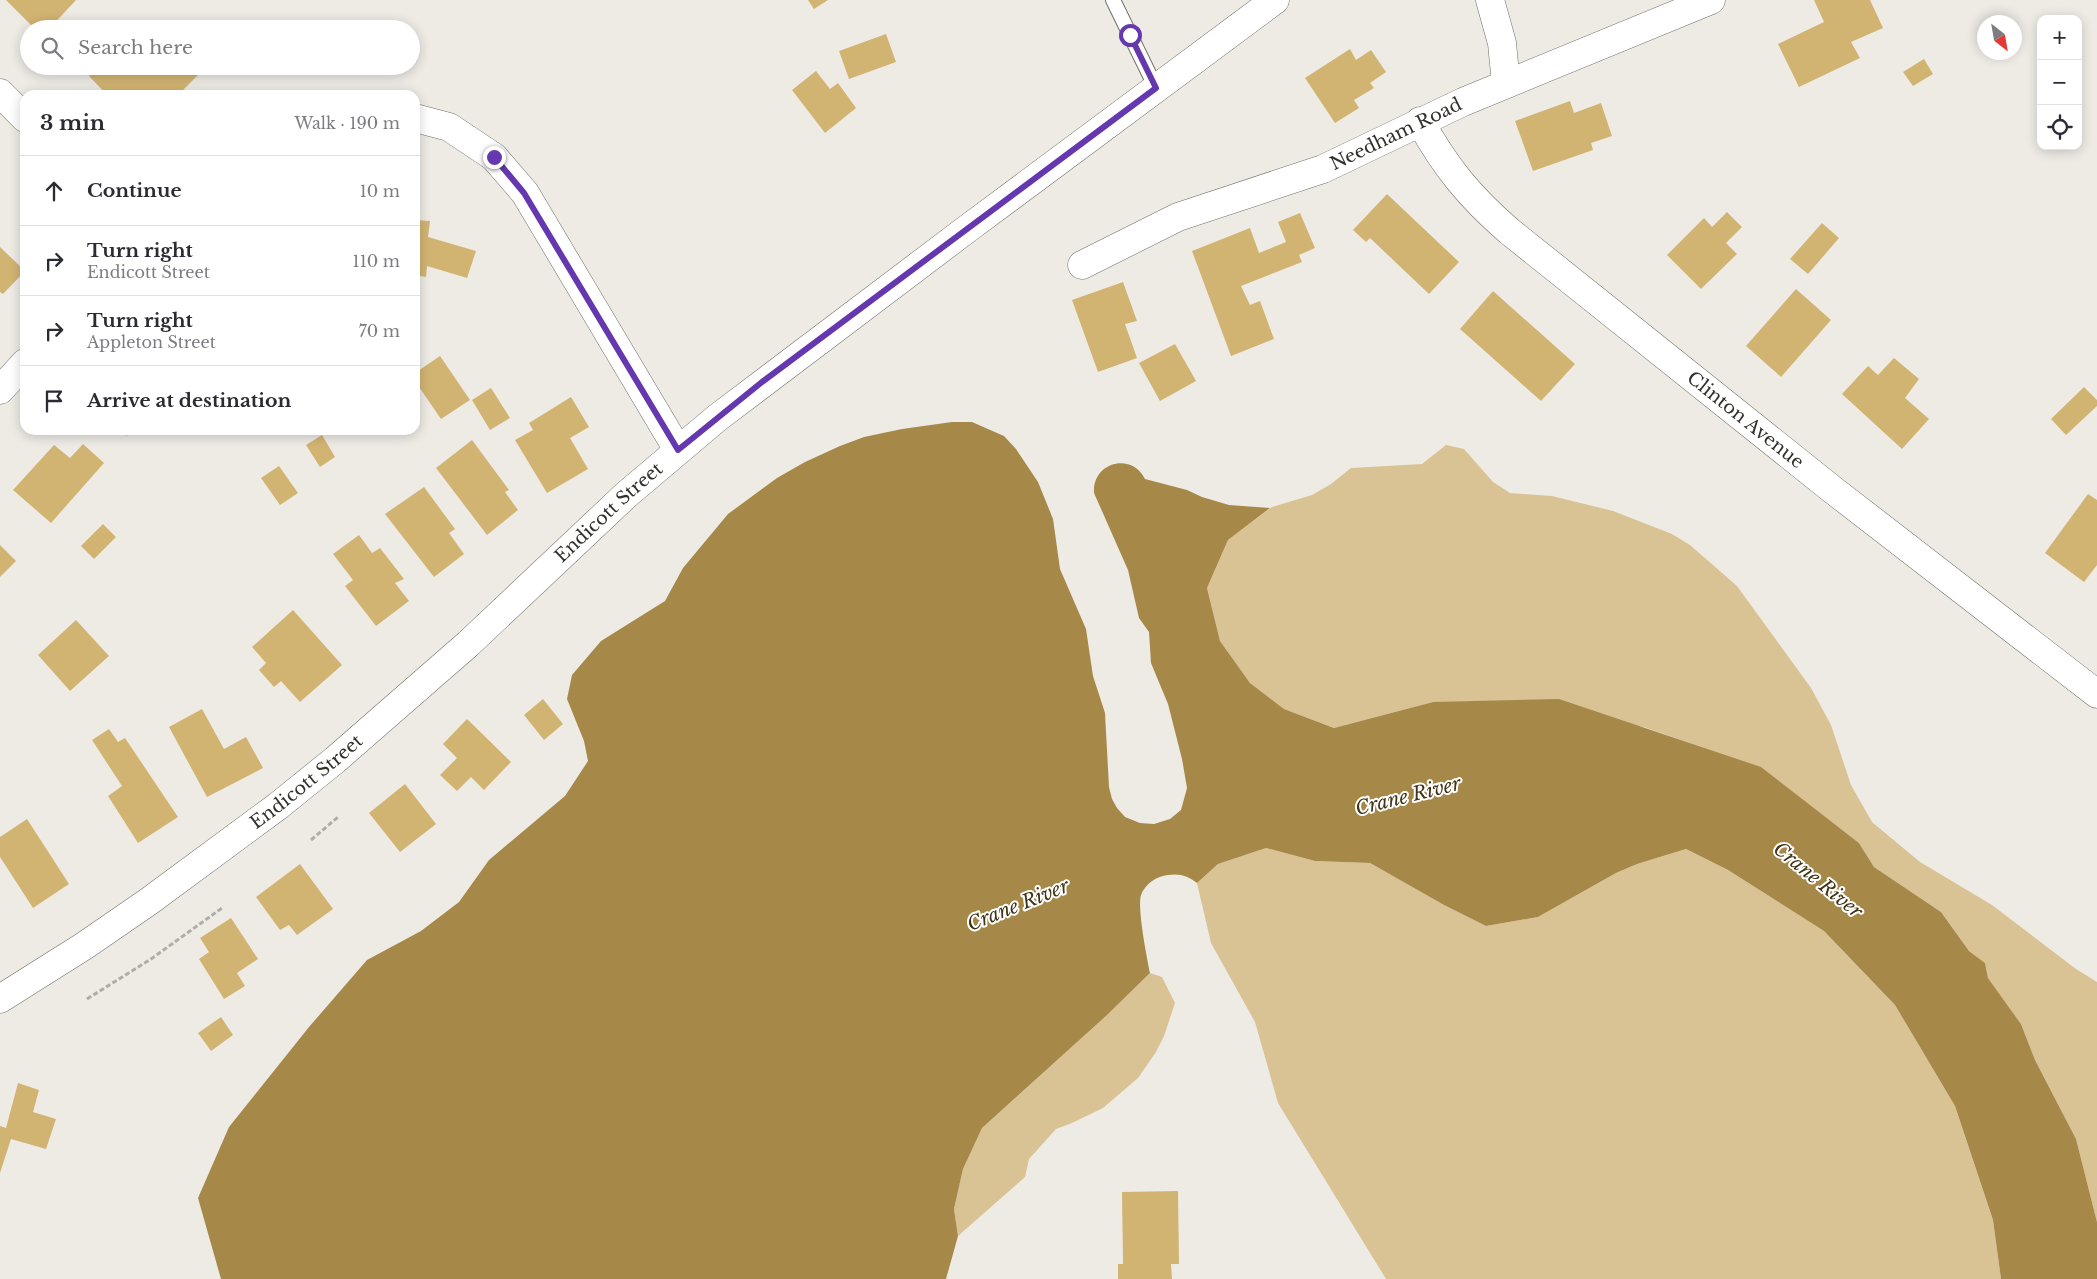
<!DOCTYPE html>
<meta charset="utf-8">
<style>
body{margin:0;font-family:"Libre Baskerville",serif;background:#f7f7f7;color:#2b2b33}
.controls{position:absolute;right:15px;top:15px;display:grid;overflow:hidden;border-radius:10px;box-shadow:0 2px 12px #0003}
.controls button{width:45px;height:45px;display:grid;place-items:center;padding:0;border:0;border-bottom:1px solid #e1e1e2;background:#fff;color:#2b2b33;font:25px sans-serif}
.compass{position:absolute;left:1977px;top:15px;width:45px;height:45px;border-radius:50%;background:#fff;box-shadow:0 2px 12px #0003;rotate:149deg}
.stop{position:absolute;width:15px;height:15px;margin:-11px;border:4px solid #6538af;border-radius:50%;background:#fff}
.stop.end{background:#6538af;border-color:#fff;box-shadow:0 1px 5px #0008}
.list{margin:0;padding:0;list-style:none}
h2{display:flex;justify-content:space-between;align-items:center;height:65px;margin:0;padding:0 20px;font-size:21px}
h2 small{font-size:16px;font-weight:400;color:#7c7c81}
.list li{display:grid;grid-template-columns:32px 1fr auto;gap:15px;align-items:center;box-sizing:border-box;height:70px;padding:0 20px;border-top:1px solid #e1e1e2}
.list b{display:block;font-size:19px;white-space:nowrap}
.list p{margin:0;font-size:16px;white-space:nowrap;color:#7c7c81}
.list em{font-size:16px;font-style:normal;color:#7c7c81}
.icon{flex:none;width:28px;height:28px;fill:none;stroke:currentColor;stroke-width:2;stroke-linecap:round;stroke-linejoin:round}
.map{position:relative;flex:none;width:2097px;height:1279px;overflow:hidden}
.search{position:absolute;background:#fff;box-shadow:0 2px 12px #0003;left:20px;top:20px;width:400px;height:55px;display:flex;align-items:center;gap:12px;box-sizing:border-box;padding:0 18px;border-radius:28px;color:#7c7c81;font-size:19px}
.panel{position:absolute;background:#fff;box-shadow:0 2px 12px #0003;left:20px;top:90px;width:400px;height:345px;border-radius:15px}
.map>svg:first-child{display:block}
.green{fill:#d9c394}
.water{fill:#a68948}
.building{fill:#d2b472}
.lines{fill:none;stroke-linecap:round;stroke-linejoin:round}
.lane-casing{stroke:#73706b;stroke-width:16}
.street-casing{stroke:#73706b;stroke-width:29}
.secondary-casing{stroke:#73706b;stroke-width:29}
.path{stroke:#afada8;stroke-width:3;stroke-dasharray:5 2.5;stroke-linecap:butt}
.lane{stroke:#fff;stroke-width:14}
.street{stroke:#fff;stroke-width:28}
.secondary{stroke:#fff;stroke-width:28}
.route{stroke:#6538af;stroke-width:6}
.labels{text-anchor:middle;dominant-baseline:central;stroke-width:4;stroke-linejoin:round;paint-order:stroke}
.street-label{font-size:18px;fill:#31302d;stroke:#fff}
.water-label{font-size:19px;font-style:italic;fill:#413416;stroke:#fff}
</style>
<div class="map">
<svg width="2097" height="1279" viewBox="0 0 2097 1279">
<rect width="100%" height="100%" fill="#eeebe5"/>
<path class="green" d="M1446,445L1464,449L1493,482L1510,493L1552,496L1613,511L1672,534L1690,545L1737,586L1811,688L1831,725L1851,785L1872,822L1920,862L1992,905L2076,969L2097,982V1222L2076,1139L2035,1060L2021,1024L1988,978L1985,963L1969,951L1941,912L1874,867L1859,843L1761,768L1644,727L1433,702L1334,728L1284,709L1250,683L1220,641L1207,588L1228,540L1272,507L1312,495L1331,484L1351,468L1422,464Z
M1266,848L1315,861L1370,863L1444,905L1486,926L1538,917L1616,873L1637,864L1686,849L1728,870L1824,931L1895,1005L1955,1106L1993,1220L2001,1279H1386L1278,1103L1255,1022L1211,943L1197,883L1218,864Z
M1150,973L1162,977L1175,1003L1164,1036L1156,1052L1138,1078L1103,1108L1072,1123L1056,1129L1029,1159L1025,1177L958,1236L954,1209L963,1169L982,1128L1106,1016Z"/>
<path class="water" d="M952,422H972L1004,436L1016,449L1038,482L1053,519L1060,569L1086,629L1093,676L1105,713L1109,787L1112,799L1117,808L1125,817L1140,823L1154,824L1170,819L1181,810L1187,788L1182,759L1168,704L1151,663L1149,632L1139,618L1128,570L1094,493C1092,462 1132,452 1145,479L1187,490L1202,497L1229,505L1270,508L1228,540L1207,588L1220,641L1250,683L1284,709L1334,728L1433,702L1559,699L1761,767L1859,843L1874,867L1941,912L1969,951L1985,963L1988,978L2021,1024L2035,1060L2076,1139L2097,1222V1279H2001L1993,1220L1955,1106L1895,1005L1824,931L1728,870L1686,849L1637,864L1616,873L1538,917L1486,926L1444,905L1370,863L1315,861L1266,848L1218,864L1197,883C1189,876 1179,873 1168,875C1157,876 1145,884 1141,895C1137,908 1147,958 1150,973L1106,1016L982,1128L963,1169L954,1209L958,1236L946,1279H221L198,1198L229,1127L309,1027L367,960L421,931L459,902L489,860L565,796L588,761L584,741L567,699L572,675L601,641L665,601L683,568L728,514L777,478L805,462L840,446L864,437L902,429Z"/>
<path class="building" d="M6,0H76L49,29H35Z
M808,0H828L814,9Z
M1814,0H1870L1883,28L1851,42L1860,58L1799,87L1778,44L1824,22Z
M886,34L896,62L849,79L839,51Z
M1350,49L1356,60L1371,50L1386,72L1370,83L1374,88L1354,100L1359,108L1335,123L1305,78Z
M1924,59L1933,74L1913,86L1903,72Z
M99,66H190L198,75L178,95H107L89,76Z
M816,71L830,89L838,83L856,108L825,133L792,90Z
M1570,101L1574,113L1601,103L1612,136L1591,143L1593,150L1533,171L1515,121Z
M1387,194L1459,262L1429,294L1370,238L1366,242L1353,230Z
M1727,212L1742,227L1726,243L1737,254L1701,289L1667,255L1704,218L1712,227Z
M1300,213L1315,248L1299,255L1302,262L1241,286L1250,305L1260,301L1274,339L1231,356L1192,251L1250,228L1259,253L1286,242L1278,222Z
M415,220L430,221L428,237L476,251L467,278L427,266L426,277L415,275Z
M1822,223L1839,238L1808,274L1790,259Z
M0,247L25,271L3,294L0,292Z
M1123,282L1137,321L1125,324L1137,358L1098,372L1072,300Z
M1796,289L1831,320L1781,377L1746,346Z
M1493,291L1575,364L1541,401L1460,329Z
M1175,344L1196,381L1160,401L1139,363Z
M440,356L470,400L441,419L415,381V373Z
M1894,358L1919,379L1905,398L1929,419L1902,449L1842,394L1868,366L1878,375Z
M2084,387L2097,400V406L2066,435L2051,419Z
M491,388L510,418L490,430L472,400Z
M571,397L589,427L570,438L588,469L547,493L515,440L533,430L529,423Z
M120,430H132L127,436Z
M322,435L335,457L320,467L306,445Z
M472,440L509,490L505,492L518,510L487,535L436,468Z
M83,444L104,463L51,523L13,490L54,445L70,458Z
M279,466L298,493L280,505L261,478Z
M424,487L455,529L449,533L464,554L434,577L385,514Z
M2088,494L2097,500V565L2084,582L2045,553Z
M103,524L116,537L94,559L81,546Z
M359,535L372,553L380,548L404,579L395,583L409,601L376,626L345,586L353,580L333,554Z
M0,545L16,561L0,577Z
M293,610L342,665L300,702L281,681L274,687L259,670L266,663L252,647Z
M76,620L109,656L70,691L38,655Z
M543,699L563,724L544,740L524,715Z
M202,709L224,749L246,737L263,768L207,797L169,727Z
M467,719L511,762L484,790L471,777L457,791L440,775L457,758L443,744Z
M109,729L118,742L125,738L178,817L138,843L108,796L122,786L92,740Z
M405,784L436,824L400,852L369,813Z
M27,819L69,884L33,908L0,857V837Z
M300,864L333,909L297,935L289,925L280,930L256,897Z
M231,918L258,959L237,973L245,986L224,999L199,959L209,952L200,938Z
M221,1017L233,1035L211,1051L198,1033Z
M18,1083L39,1090L33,1112L56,1119L46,1149L11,1139L0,1173V1126L6,1128Z
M1178,1191L1179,1264H1171L1172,1279H1118V1264H1123L1122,1192Z"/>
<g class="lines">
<defs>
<path id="lane" d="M1113,0L1156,88"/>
<g id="street">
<path d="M1490,0L1502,43L1506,84"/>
<path d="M0,93L25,118"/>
<path d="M415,118L449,127L494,157L525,193L678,450"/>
<path id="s1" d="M1420,121C1445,167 1470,197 1509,231L1833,490L2097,694"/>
<path id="s2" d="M1082,265L1178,217L1323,169L1463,102L1711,0"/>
<path d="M0,390L25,363"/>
</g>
<g id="secondary">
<path id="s3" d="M0,999L84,946L148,902L278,806L335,760L468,644L626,495L717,418L967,229L1275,0"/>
</g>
</defs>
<use href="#lane" class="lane-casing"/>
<use href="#street" class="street-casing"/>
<use href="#secondary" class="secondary-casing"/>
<path class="path" d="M311,840L338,817
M87,999L151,959L222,908"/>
<use href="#lane" class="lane"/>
<use href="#street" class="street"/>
<use href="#secondary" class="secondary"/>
</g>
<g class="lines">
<path class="route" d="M494,157L524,193L678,450L762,382L1156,88L1130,35"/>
</g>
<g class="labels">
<g class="street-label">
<text stroke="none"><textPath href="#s2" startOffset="341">Needham Road</textPath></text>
<text stroke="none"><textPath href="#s1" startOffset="445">Clinton Avenue</textPath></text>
<text stroke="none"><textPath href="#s3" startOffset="781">Endicott Street</textPath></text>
<text stroke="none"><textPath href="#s3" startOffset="376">Endicott Street</textPath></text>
</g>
<g class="water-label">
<text transform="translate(1408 796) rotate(-14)">Crane River</text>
<text transform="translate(1818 880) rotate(39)">Crane River</text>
<text transform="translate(1018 905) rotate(-22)">Crane River</text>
</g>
</g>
</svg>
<div class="controls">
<button>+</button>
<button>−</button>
<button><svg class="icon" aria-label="locate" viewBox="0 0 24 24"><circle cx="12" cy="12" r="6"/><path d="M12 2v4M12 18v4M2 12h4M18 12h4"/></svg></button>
</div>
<svg class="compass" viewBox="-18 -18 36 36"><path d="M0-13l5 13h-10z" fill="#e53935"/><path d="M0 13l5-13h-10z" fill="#7c7c81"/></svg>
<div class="stop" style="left:1130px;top:35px"></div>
<div class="stop end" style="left:494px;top:157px"></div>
<div class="search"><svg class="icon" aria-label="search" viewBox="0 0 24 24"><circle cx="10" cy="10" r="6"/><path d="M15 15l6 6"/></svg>Search here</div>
<section class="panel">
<h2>3 min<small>Walk · 190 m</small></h2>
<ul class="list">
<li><svg class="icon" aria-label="ahead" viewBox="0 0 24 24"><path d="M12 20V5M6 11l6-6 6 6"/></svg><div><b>Continue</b></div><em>10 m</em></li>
<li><svg class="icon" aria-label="right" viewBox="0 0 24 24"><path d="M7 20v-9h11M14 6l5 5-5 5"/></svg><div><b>Turn right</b><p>Endicott Street</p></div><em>110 m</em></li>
<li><svg class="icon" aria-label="right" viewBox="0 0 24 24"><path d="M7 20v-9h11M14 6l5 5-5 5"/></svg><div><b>Turn right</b><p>Appleton Street</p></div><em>70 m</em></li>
<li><svg class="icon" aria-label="arrive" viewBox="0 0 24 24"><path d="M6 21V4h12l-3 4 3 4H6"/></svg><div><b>Arrive at destination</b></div></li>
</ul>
</section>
</div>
